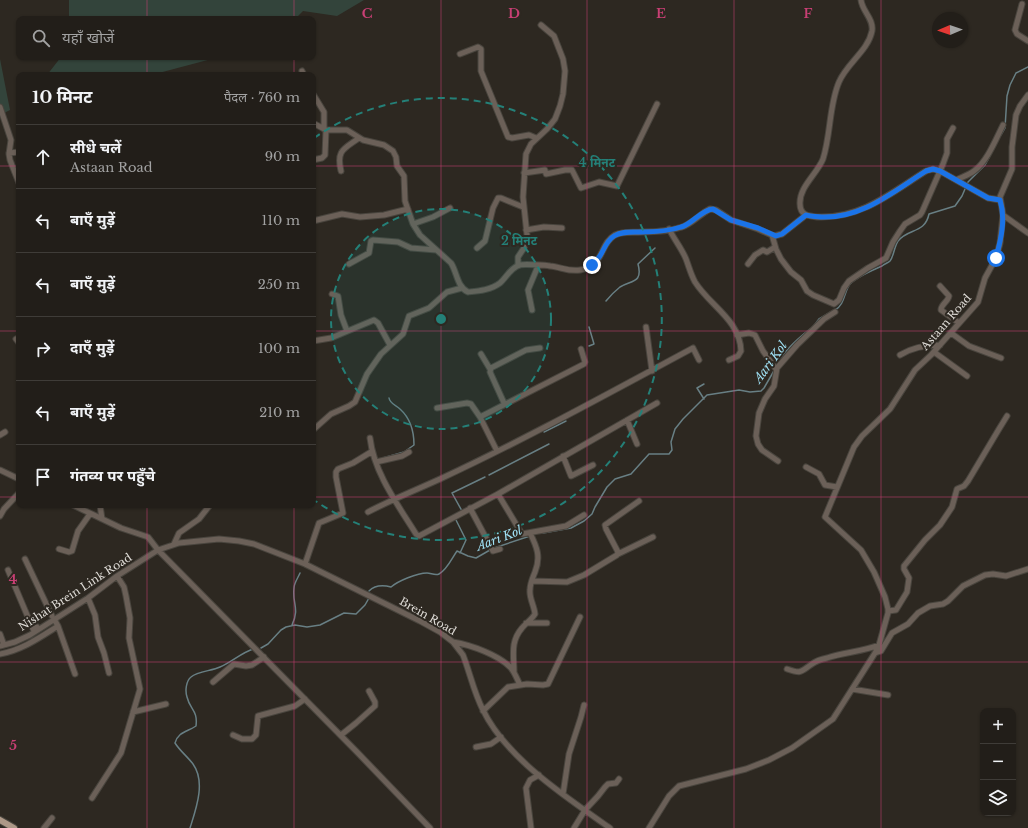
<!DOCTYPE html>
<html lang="hi">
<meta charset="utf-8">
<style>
body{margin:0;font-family:"Libre Baskerville","Noto Sans Devanagari",serif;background:#2a2722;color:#f1f3f6}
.controls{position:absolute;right:12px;bottom:12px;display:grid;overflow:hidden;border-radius:8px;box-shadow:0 1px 3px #0004}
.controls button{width:36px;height:36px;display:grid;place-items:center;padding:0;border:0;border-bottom:1px solid #3f3c38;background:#221e19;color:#f1f3f6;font:20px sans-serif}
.compass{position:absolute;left:932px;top:12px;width:36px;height:36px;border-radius:50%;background:#221e19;box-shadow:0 1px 3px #0004;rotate:268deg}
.stop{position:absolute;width:12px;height:12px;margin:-9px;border:3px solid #1a73e8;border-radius:50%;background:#fff}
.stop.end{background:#1a73e8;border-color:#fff;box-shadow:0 1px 4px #0008}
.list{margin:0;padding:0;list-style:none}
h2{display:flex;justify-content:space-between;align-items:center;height:52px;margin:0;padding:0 16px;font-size:17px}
h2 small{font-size:13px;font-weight:400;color:#a2a2a2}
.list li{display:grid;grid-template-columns:26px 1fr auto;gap:12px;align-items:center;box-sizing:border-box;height:64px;padding:0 16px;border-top:1px solid #3f3c38}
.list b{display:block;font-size:15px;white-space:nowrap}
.list p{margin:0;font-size:13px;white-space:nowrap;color:#a2a2a2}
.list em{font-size:13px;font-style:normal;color:#a2a2a2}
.icon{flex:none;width:22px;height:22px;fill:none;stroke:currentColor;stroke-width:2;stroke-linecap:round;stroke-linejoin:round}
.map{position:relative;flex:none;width:1028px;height:828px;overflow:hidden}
.search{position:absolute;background:#221e19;box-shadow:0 1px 3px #0004;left:16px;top:16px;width:300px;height:44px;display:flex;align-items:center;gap:10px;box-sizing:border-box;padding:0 14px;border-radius:8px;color:#a2a2a2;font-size:15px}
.panel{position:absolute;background:#221e19;box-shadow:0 1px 3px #0004;left:16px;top:72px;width:300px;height:436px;border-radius:8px}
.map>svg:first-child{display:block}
.green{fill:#33443b}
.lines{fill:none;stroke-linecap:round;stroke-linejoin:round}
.stream{stroke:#687f84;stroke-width:1.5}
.minor-casing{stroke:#49453e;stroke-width:7}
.major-casing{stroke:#49453e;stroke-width:8}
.minor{stroke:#6b6058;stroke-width:5}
.major{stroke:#ad9887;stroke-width:6}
.route{stroke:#1a73e8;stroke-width:5}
.grid{fill:none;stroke:#c83f74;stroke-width:1;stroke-opacity:0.55}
.ring{fill:none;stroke:#248078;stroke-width:2;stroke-dasharray:7 5}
.labels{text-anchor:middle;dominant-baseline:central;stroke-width:4;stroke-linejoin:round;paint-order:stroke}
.street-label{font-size:11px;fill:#dedbd6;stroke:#2d2821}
.water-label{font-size:12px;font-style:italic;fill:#9fe0f4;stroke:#2d2821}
.grid-label{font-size:13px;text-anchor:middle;font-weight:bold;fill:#c83f74;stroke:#2d2821;stroke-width:4;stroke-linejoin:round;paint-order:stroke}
.centre{fill:#248078;stroke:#2d2821;stroke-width:2}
.ring-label{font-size:12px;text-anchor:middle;font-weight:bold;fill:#248078;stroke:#2d2821;stroke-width:4;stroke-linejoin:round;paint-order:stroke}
</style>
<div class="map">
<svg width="1028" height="828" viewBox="0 0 1028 828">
<rect width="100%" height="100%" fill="#2d2821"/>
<path class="green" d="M69,0H364L337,16L303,11L295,19H69Z
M61,57H219L155,74L47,75Z
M0,59L10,110L0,115Z"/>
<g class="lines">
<path class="stream" d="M1001,135L1005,128L1007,96L1010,85L1016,73L1028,67
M606,301C610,296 615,291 620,287C632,280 643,283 638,264L655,248
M835,310C845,305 844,291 850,284C856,277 873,270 882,266C884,264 888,263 890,261C894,256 894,247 898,241C908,228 925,234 929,214L955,206L962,196L968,182L985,165L990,156
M589,327L594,344L589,346
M813,327L819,319L831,312
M776,366C783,352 797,339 810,329
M704,399L697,388L704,384
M544,432L566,421
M383,458L404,452L414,445C414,432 410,418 400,409C396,405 390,404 389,398
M489,475L549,444
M462,511L452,493L485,477
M455,518L466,540L460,553
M543,533L571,528L584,521L592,514L595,507L607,487L615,479L631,474L649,454H669L672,450L671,442L675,429L683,419L707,395L739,390L750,392L761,391L764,388L775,369
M494,548L530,536
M369,591C375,585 383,585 391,587C398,581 417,573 427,573C431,573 435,576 439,574C447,570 452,558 457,551L468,556L476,558L490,550
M292,625C300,608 292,604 294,588C294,583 298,578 300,573
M261,648L268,644L281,630L286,627L295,625L307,627L320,625L344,613L356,614L365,605L369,598
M190,828C196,809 206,782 193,764C187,756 180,751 175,743C178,732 187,732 196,726C198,710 190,710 187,697C185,691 186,681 191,677C198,671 212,671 220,667C232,662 241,653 253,649"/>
<defs>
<path id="minor" d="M861,0C862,11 874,19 872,31C868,51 847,63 839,82C829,105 831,134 823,159C817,174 799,187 800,204C800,215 808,216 817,217C861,219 891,193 926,171L933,169L940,171L988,198L1000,200
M1022,4L1015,30L1017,34L1028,41
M460,54L478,47L481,49V71L508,137L512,138L529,135L536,138
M302,71L304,75
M313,94L324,112V129
M0,107L11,140L9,154L10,160L19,183
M313,123L326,130H347L363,140L384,145L393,151L396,157L397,166L404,176L405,201L413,224L420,235L451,263C457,272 457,287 468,292C478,291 491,290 500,283C506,278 511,267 520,265C523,264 546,265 550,266C561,267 569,272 580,270C605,266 599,244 615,235C624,231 633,233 642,232C654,232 670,231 682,227C692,224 700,214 710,209L716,210L731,220L758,229L774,236L782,234L806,215
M9,153L19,152
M313,160L322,158L325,155L326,130
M341,171C336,150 344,149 359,138
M524,173L545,170L546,174L565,170H572L581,188L599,182L617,186L657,104
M956,180C962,177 969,175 974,171C987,162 996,139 1003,125
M1003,215L1028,233
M313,221L342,214L360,217L384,215L408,209
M413,224L433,217L450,208
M669,229C674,239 682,249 686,259C689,267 691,275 695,282C710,306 740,320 741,351L738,356L729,360
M526,230L544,227L562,228
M772,235L776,249L781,259L791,272L801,280L807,291L813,295L834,304L839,300L844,288L849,281L868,268L886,258L893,242L900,231L905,224L920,215L922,212L943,164L947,153V139L953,128
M477,248L485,241L493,208L498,198H501L523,207
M349,264L369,253L371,241L373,240L398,242L411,248L436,250
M748,264L755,255L763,250L767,252L775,247
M518,265V257L524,248L527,235L523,197L526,154L531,144L547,129L555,119L560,106L563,94L565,71L563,59L554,36L541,25
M940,286L949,296C948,302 941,304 941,310L959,323
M332,294L338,296L341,315L347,331
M532,310L528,290L538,266
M646,327L652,371
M951,333L969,346L1001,358
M737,335L749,333L755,335L763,351L776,369
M16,339L19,343
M313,341L331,338L374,320L378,323L390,345
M934,352L967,376
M481,354L490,369
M900,355C913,347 925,345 940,345
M504,403L490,372L491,368L526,350L540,348
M437,408L467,403L471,404L480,417L497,451
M480,417L584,364L585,362L581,349
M627,420L637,444
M313,430L331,414L349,406L355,402L367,374L381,354L403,334L409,316L429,308L447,292L462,288
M0,435L5,432
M370,438C374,473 398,505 416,534L419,536L498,494L657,403
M563,456L571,476L593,465
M778,461L762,450L758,444L756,436L759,413L765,399L774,386L777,368L797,345L824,319L835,312
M376,462L402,456L409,452
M806,467L819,474L825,485L837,487
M0,470L19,479
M498,494L522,534L566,526L584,515
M73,505L121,528L148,537L158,550L357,752L430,828
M100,505L102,519
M470,508L493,551L500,549
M368,512C391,500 416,490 440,479C526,439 609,393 693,348L699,360
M0,516L4,509L19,493
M174,544L179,533L199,519L210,505
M59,549L69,552L72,551L78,531L90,514
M618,554L653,537
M25,559L52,616
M305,564L319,523L343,513L336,477V472L338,469L353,463L371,452
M8,570L33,629L37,627
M532,581L567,582L584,575L617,555L618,552L606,529L605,525L639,501
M88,598L95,615L98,637L104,653L109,673
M888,611L896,610L907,592L909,578L904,569V566L925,540L940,525L952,507L957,489L964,486L968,481L999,429L1007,416
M54,619L58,626L75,674
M526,623H547
M0,634L4,645
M453,642C471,645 499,655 511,668C515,673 517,679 520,685
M0,646L15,642L30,635L88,598L117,576L158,550L179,543L219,539L239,541L254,544L305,564L420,621L440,632L453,642L463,655C470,673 474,693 483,710C506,758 567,798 610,828
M875,653L881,651L892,633L908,624L918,613L930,606L943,604L948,601L963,586L985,575L993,574L1006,576L1028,569
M0,654C22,650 39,638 58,626
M787,669C802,674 800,672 812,664C816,661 822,659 827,658C844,652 862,652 879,645
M514,672C514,655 510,642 522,628C526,623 532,619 535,614C534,605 529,598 530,590C530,583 533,577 535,572C541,557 537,547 530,533
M213,682L234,664L246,666L252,665L264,657
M852,689L888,695
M483,711L508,687L527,684L543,685L548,684L580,617
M133,712L166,704
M233,735L242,739H252L256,735L258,716L295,706L305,699
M341,735L356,723L375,706V702L369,691
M476,747L491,744L501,737
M563,794L569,754L581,717L584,705
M92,798L121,753L140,689L129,638L130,618L126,596L124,587L117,576
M44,828L52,818
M531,828L526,788L530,780L539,775
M574,828L585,810L598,796L605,787L608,784L616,783L619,779
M649,828L669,796L679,786L746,769L769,760L792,748L826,724L833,719L875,653L879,645L888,613V609L885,597L874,572L861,550L825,517L854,447L862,436L890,409L915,370L931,355L978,302L985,278L996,258L1000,243L1003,215L1000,197L1012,169V147L1016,115L1020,106L1028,95"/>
<path id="major" d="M0,820L14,828"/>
</defs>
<use href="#minor" class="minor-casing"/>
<use href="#major" class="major-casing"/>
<use href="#minor" class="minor"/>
<use href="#major" class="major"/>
</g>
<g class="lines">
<path class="route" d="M592,265C604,256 603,243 614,236C622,231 632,232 641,232C654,232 669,231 681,227C692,224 701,210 713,209L731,220L758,228L776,236L782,234L806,215C811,217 816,216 821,217C862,219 894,191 926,171L933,169L940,171L988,198L1000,200C1006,219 1001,239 996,258"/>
</g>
<path class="grid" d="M147,0V19M294,0V19M441,0V828M587,0V828M734,0V828M881,0V828M147,57V75M294,57V75M0,166H19M313,166H1028M0,331H19M313,331H1028M0,497H19M313,497H1028M147,505V828M294,505V828M0,662H1028"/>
<circle cx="441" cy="319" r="110" fill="#248078" fill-opacity=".12"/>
<g class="ring">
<circle cx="441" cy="319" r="110"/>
<path d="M314 138A221 221 0 1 1 314 500"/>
</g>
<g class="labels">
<g class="street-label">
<text transform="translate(946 322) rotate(-49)">Astaan Road</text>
<text transform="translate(75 592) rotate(-33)">Nishat Brein Link Road</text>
<text transform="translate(428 616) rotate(30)">Brein Road</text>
</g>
<g class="water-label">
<text transform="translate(770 362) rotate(-54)">Aari Kol</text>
<text transform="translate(499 538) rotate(-21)">Aari Kol</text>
</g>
</g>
<g class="grid-label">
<text x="367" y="18">C</text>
<text x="514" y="18">D</text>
<text x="661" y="18">E</text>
<text x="808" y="18">F</text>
<text x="13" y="584">4</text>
<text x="13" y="750">5</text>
</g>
<circle cx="441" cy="319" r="6" class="centre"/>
<g class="ring-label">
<text x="597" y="167">4 मिनट</text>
<text x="519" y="245">2 मिनट</text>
</g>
</svg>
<div class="controls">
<button>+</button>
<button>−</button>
<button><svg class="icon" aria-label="layers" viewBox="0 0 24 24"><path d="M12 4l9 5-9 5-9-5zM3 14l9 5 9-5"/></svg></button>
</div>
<svg class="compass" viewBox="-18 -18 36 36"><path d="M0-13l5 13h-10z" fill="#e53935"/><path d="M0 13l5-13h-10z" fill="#a2a2a2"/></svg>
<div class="stop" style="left:996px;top:258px"></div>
<div class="stop end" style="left:592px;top:265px"></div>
<div class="search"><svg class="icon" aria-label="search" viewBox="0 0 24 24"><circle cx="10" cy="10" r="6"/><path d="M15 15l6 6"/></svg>यहाँ खोजें</div>
<section class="panel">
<h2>10 मिनट<small>पैदल · 760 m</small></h2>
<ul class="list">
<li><svg class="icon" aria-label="ahead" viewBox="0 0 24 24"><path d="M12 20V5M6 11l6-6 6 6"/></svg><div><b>सीधे चलें</b><p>Astaan Road</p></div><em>90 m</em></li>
<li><svg class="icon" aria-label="left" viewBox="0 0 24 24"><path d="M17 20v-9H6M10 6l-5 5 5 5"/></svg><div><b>बाएँ मुड़ें</b></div><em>110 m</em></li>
<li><svg class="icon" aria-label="left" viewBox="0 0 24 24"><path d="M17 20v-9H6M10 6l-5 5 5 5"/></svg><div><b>बाएँ मुड़ें</b></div><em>250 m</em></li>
<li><svg class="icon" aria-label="right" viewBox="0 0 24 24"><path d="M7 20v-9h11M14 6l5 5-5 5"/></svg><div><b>दाएँ मुड़ें</b></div><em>100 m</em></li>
<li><svg class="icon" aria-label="left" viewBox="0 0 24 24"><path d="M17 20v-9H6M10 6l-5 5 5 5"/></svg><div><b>बाएँ मुड़ें</b></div><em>210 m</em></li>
<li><svg class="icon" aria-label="arrive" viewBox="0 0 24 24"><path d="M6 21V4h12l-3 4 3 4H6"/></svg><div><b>गंतव्य पर पहुँचे</b></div></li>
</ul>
</section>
</div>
